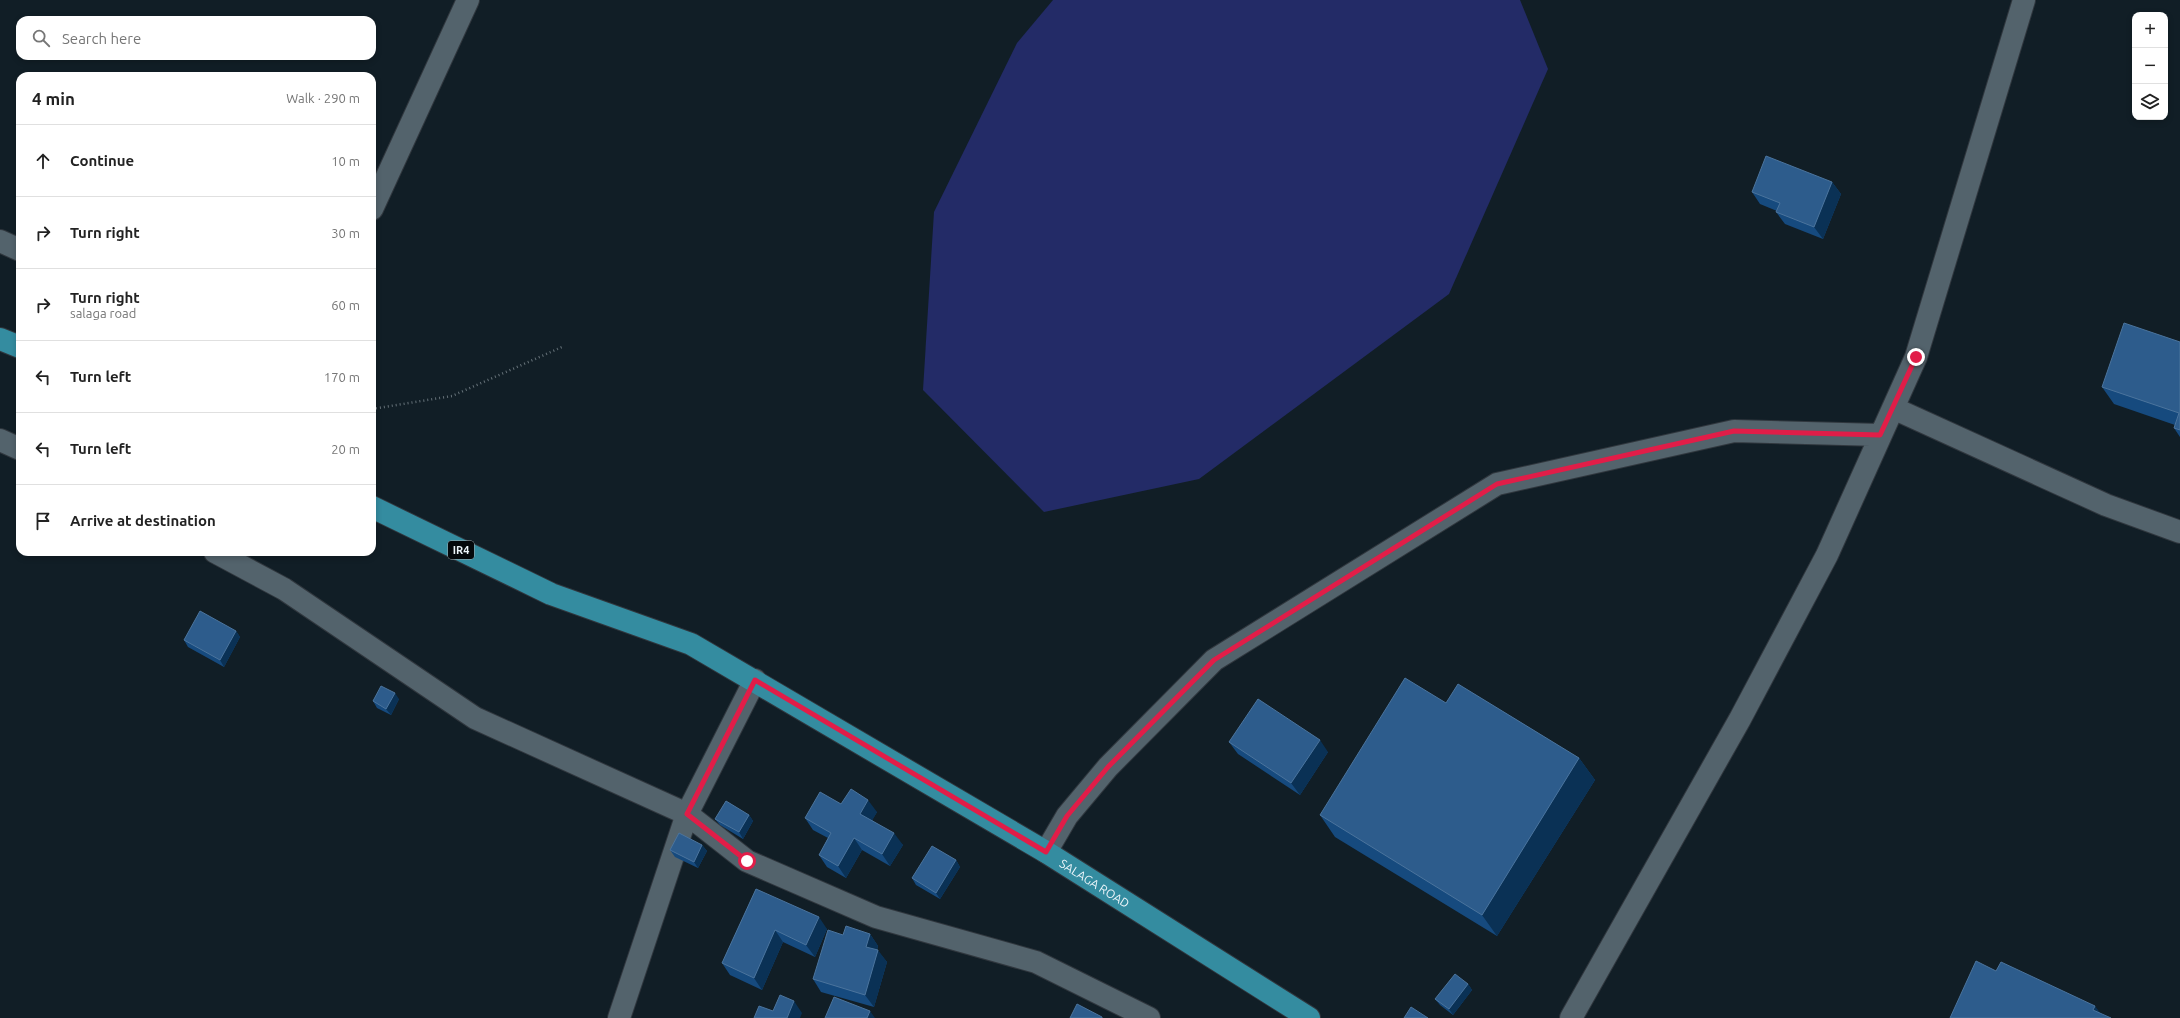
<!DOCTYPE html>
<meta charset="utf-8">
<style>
body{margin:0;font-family:Ubuntu,sans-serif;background:#f2f2f2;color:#222}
.controls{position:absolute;right:12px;top:12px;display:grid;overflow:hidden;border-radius:8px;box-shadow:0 2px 6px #0003}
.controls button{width:36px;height:36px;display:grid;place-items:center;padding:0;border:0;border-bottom:1px solid #e0e0e0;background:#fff;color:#222;font:20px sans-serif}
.stop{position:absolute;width:12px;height:12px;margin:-9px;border:3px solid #e11d48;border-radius:50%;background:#fff}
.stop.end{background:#e11d48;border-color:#fff;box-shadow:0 1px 4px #0008}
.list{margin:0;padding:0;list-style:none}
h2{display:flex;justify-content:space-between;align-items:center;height:52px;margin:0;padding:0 16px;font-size:17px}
h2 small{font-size:13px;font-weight:400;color:#767676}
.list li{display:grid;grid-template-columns:26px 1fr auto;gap:12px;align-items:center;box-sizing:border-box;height:72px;padding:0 16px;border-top:1px solid #e0e0e0}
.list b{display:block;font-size:15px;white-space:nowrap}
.list p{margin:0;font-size:13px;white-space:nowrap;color:#767676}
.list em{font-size:13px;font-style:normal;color:#767676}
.icon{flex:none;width:22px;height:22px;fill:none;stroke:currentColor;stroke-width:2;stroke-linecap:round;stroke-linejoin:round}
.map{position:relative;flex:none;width:2180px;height:1018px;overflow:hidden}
.search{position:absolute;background:#fff;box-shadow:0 2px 6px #0003;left:16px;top:16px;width:360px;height:44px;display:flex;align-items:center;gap:10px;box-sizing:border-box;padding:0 14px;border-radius:12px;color:#767676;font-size:15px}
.panel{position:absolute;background:#fff;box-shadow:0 2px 6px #0003;left:16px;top:72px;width:360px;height:484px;border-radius:12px}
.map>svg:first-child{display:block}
.green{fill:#232b67}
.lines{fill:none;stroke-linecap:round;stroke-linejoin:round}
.street-casing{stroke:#30373e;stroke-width:24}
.primary-casing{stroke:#30373e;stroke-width:24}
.path{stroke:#657178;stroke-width:2.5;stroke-dasharray:1 3;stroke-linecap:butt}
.street{stroke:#53636c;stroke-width:22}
.primary{stroke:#348ca0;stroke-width:22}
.wall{fill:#164a7e}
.shaded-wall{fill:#0a3155}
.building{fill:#2d5c8c;stroke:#4b749d}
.route{stroke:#e11d48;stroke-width:5}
.labels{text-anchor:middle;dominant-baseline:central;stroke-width:3;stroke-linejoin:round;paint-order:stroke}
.shield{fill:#04080b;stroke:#a6aeb2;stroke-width:1}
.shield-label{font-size:11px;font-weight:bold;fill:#ecf5fa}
.street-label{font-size:12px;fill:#ecf5fa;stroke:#04080b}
</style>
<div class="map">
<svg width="2180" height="1018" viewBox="0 0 2180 1018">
<rect width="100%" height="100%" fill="#111e26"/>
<path class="green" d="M1053,0H1520L1548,69L1449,294L1199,479L1044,512L923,390L934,212L1017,43Z"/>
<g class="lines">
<defs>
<path id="street" d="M372,209L468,0
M0,241L20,250
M1893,408L2106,505L2180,532
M0,440L20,449
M215,552L284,589L475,718L687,814L747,861L876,917L1036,962L1149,1018
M1046,852L1067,816L1108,767L1214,660L1497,484L1734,431L1880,435
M619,1018L687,814L755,680
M1571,1018L1740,719L1827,555L1916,357L2024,0"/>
<g id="primary">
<path d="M0,339L20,347"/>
<path id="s1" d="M372,507L551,594L691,644L1046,852L1309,1018"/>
</g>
</defs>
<use href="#street" class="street-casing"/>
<use href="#primary" class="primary-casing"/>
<path class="path" d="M372,409L452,396L562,347"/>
<use href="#street" class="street"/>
<use href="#primary" class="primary"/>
</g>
<path class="wall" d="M1832,182L1841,194L1823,239L1785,224L1776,212L1777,211L1760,204L1752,192Z
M2180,342V437L2174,428L2175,425L2114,404L2102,387Z
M236,631L240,637L224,667L188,647L184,640Z
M399,699L391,715L377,708L373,701Z
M1446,703L1579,758L1595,780L1497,936L1335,837L1320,815Z
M1229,742L1328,752L1300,795L1238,754Z
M841,804L877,812L872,820L903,845L890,866L862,850L846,878L827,867L819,855L828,838L813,830L805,818Z
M749,815L753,821L743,839L720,825L715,819Z
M702,845L707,851L698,868L675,857L670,850Z
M956,860L960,867L940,899L916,885L912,878Z
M756,889L827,929L815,957L783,942L762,990L730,975L722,963Z
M870,934L878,946L877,950L887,962L874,1007L821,992L813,979L843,935Z
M1468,984L1472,990L1453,1015L1440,1005L1435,999Z"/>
<path class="shaded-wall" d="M1832,182L1841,194L1823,239L1814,227Z
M236,631L240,637L224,667L220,660Z
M395,693L399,699L391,715L386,709Z
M1320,740L1328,752L1300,795L1291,783Z
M1579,758L1595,780L1497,936L1482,915Z
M868,800L877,812L869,826L860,814Z
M749,815L753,821L743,839L739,832Z
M894,833L903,845L890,866L882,854Z
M854,838L862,850L846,878L838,866Z
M702,845L707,851L698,868L694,862Z
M956,860L960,867L940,899L936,893Z
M819,917L827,929L815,957L806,945Z
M775,930L783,942L762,990L754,978Z
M870,934L878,946L874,959L866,947Z
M878,950L887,962L874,1007L865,995Z
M1468,984L1472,990L1453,1015L1449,1009Z
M794,1001L802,1013L800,1018H787Z
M2095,1006L2104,1018L2093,1010Z
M870,1011L875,1018H867Z"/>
<path class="building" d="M1766,156L1832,182L1814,227L1776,212L1780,203L1752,192Z
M2124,323L2180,342V430L2174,428L2179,413L2102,387Z
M200,611L236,631L220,660L184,640Z
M1405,678L1446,703L1458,684L1579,758L1482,915L1320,815Z
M381,686L395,693L386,709L373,701Z
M1258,699L1320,740L1291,783L1229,742Z
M851,789L868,800L860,814L894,833L882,854L854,838L838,866L819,855L831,833L805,818L820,792L841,804Z
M726,801L749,815L739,832L715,819Z
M679,833L702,845L694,862L670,850Z
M932,846L956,860L936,893L912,878Z
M756,889L819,917L806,945L775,930L754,978L722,963Z
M846,926L870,934L866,947L878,950L865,995L813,979L828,930L843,935Z
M1976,961L1996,971L2001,962L2095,1006L2093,1010L2111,1018H1950Z
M1455,974L1468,984L1449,1009L1435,999Z
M780,995L794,1001L787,1018H754L759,1006L773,1011Z
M834,997L870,1011L867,1018H825Z
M1077,1004L1102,1017V1018H1070Z
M1411,1007L1428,1018H1404Z"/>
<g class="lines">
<path class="route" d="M747,861L687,814L755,680L1046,852L1067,816L1108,767L1214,660L1497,484L1734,431L1880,435L1916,357"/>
</g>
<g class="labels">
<rect class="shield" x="448" y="541" width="26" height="18" rx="3"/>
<g class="shield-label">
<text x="461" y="550">IR4</text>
</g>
<g class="street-label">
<text stroke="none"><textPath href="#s1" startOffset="817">SALAGA ROAD</textPath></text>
</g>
</g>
</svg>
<div class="controls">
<button>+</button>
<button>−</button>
<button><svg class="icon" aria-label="layers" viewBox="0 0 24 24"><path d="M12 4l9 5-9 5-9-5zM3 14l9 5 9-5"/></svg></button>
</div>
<div class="stop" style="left:747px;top:861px"></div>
<div class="stop end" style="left:1916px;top:357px"></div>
<div class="search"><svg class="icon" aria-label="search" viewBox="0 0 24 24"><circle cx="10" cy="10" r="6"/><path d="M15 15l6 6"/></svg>Search here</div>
<section class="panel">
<h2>4 min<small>Walk · 290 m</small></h2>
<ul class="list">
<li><svg class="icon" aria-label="ahead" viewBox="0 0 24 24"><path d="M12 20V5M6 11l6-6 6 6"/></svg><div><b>Continue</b></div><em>10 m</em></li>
<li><svg class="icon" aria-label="right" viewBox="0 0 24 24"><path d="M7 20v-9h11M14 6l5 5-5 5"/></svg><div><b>Turn right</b></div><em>30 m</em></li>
<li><svg class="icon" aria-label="right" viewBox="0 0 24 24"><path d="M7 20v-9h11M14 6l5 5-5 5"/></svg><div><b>Turn right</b><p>salaga road</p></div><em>60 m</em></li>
<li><svg class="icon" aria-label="left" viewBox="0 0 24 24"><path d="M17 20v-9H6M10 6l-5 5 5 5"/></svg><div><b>Turn left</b></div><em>170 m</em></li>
<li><svg class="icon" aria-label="left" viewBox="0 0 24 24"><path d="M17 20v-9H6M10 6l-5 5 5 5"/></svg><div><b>Turn left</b></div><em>20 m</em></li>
<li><svg class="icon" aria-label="arrive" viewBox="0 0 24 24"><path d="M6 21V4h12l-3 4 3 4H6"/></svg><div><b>Arrive at destination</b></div></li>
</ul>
</section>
</div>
